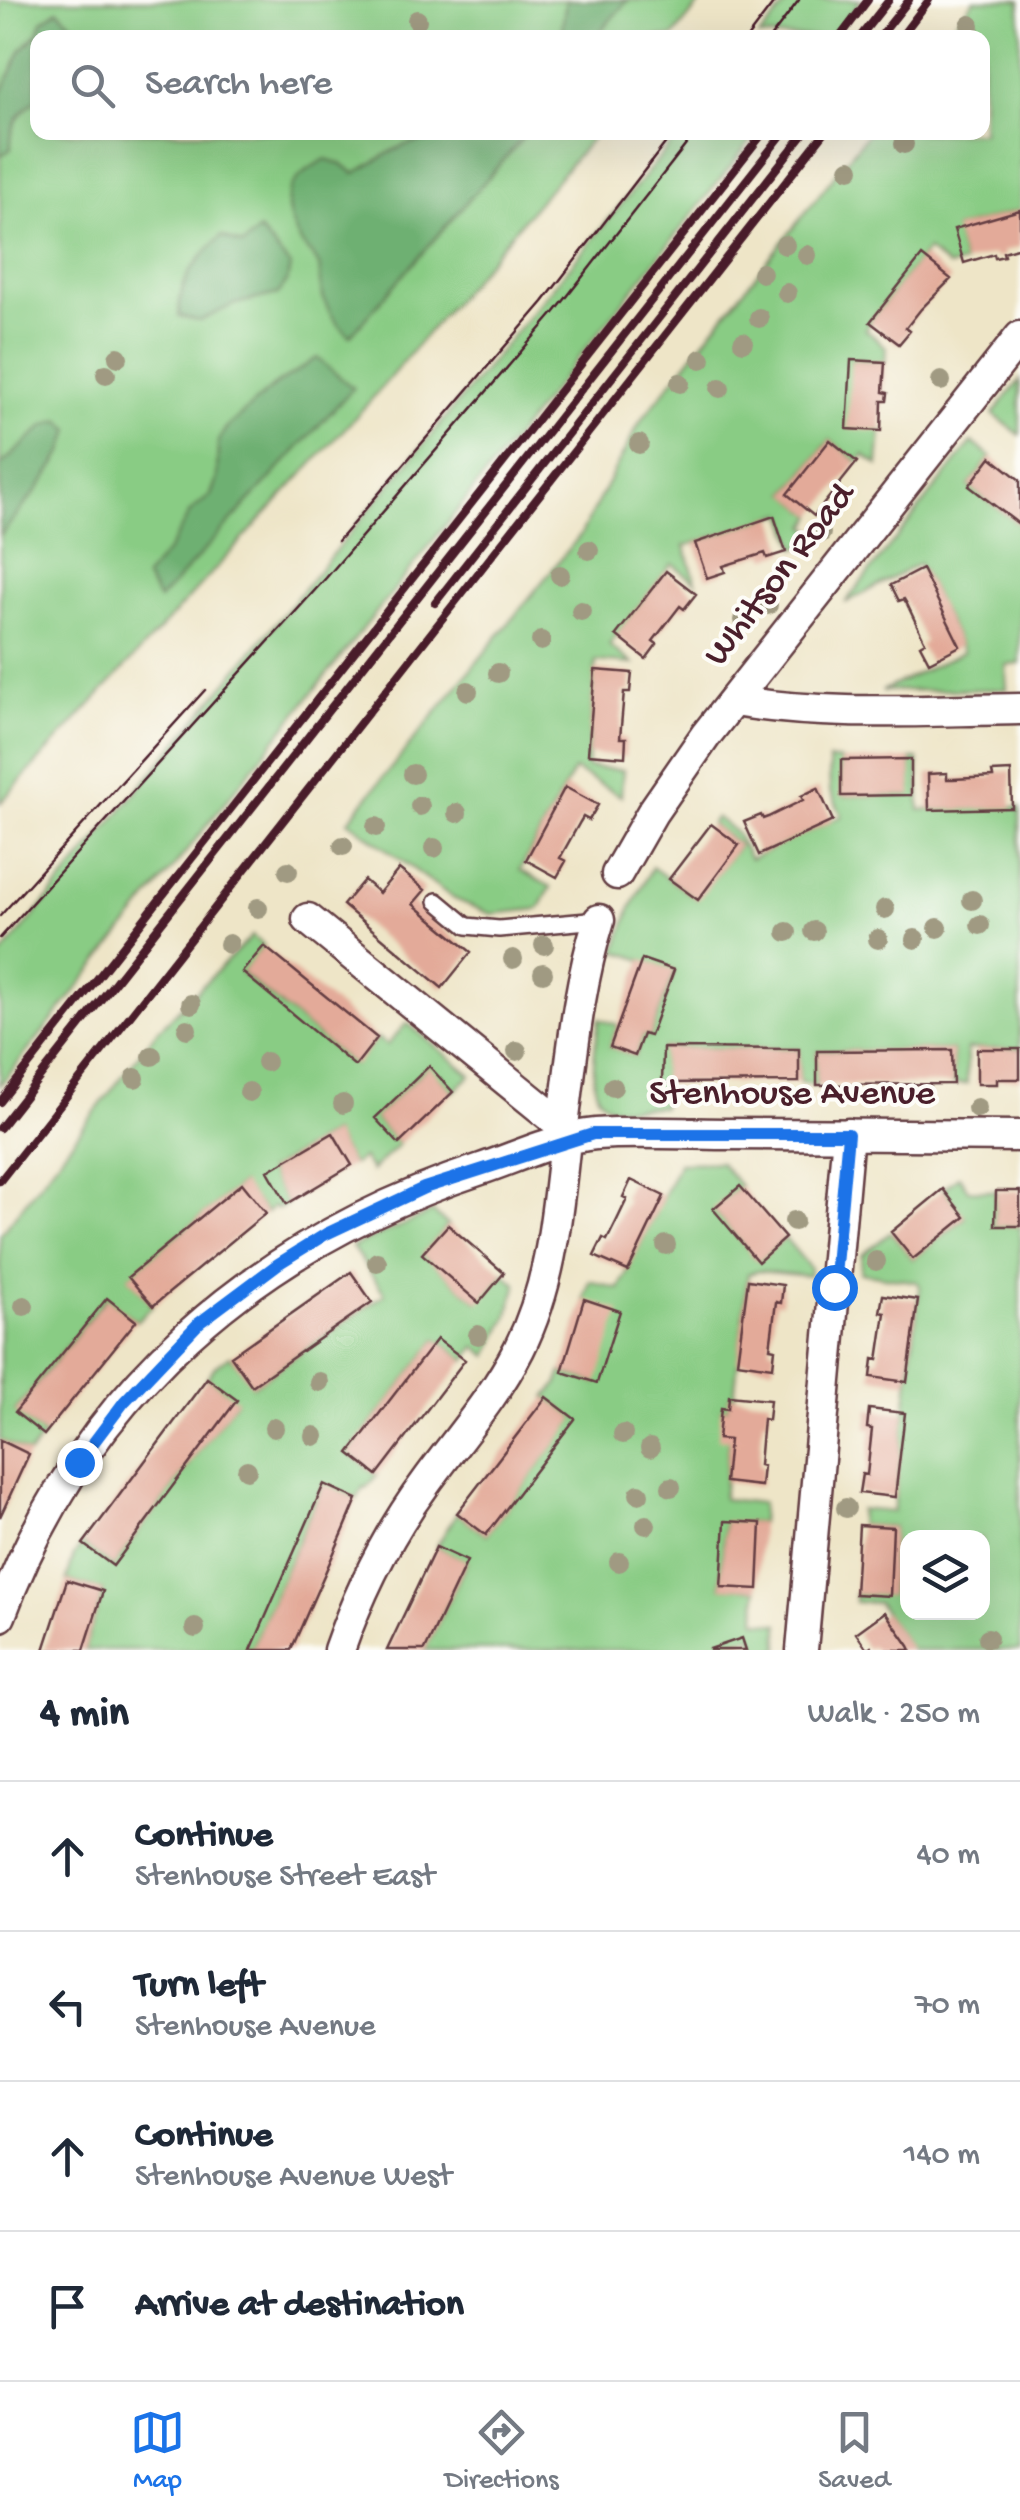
<!DOCTYPE html>
<meta charset="utf-8">
<style>
body{margin:0;font-family:"Gochi Hand",sans-serif;background:#f2f2f3;color:#1f2937}
.controls{position:absolute;right:30px;bottom:30px;display:grid;overflow:hidden;border-radius:20px;box-shadow:0 10px 40px #0002}
.controls button{width:90px;height:90px;display:grid;place-items:center;padding:0;border:0;border-bottom:2px solid #e0e1e3;background:#fff;color:#1f2937;font:50px sans-serif}
.stop{position:absolute;width:30px;height:30px;margin:-22px;border:8px solid #1a73e8;border-radius:50%;background:#fff}
.stop.end{background:#1a73e8;border-color:#fff;box-shadow:0 2px 10px #0008}
.list{margin:0;padding:0;list-style:none}
h2{display:flex;justify-content:space-between;align-items:center;height:130px;margin:0;padding:0 40px;font-size:42px}
h2 small{font-size:32px;font-weight:400;color:#747a83}
.list li{display:grid;grid-template-columns:65px 1fr auto;gap:30px;align-items:center;box-sizing:border-box;height:150px;padding:0 40px;border-top:2px solid #e0e1e3}
.list b{display:block;font-size:38px;white-space:nowrap}
.list p{margin:0;font-size:32px;white-space:nowrap;color:#747a83}
.list em{font-size:32px;font-style:normal;color:#747a83}
.icon{flex:none;width:55px;height:55px;fill:none;stroke:currentColor;stroke-width:2;stroke-linecap:round;stroke-linejoin:round}
.map{position:relative;flex:none;width:1020px;height:1650px;overflow:hidden}
.search{position:absolute;background:#fff;box-shadow:0 10px 40px #0002;left:30px;right:30px;top:30px;height:110px;display:flex;align-items:center;gap:25px;box-sizing:border-box;padding:0 35px;border-radius:20px;color:#747a83;font-size:38px}
.sheet{height:730px;background:#fff}
nav{display:flex;justify-content:space-around;align-items:center;box-sizing:border-box;height:140px;border-top:2px solid #e0e1e3;background:#fff;font-size:28px;color:#747a83}
nav a{display:grid;justify-items:center;gap:5px}
nav .on{color:#1a73e8}
.map>svg:first-child{display:block}
.green{fill:#89cc84;stroke:#6a7658;stroke-width:2.5;fill-rule:evenodd}
.forest{fill:#6eb072;stroke:#5c684e;stroke-width:2.5}
.building{fill:#e3aa99}
.lines{fill:none;stroke-linecap:round;stroke-linejoin:round}
.service-casing{stroke:#633d42;stroke-width:20}
.minor-casing{stroke:#633d42;stroke-width:35}
.service{stroke:#fff;stroke-width:15}
.minor{stroke:#fff;stroke-width:30}
.tram{stroke:#4a1f2b;stroke-width:2.5}
.rail{stroke:#4a1f2b;stroke-width:8}
.tree{fill:#a09a82}
.route{stroke:#1a73e8;stroke-width:12}
.labels{text-anchor:middle;dominant-baseline:central;stroke-width:8;stroke-linejoin:round;paint-order:stroke}
.street-label{font-size:38px;fill:#4a1f2b;stroke:#fdfcf7}
</style>
<div class="map">
<svg width="1020" height="1650" viewBox="0 0 1020 1650">
<rect width="100%" height="100%" fill="#fdfcf7"/>
<filter id="ink" filterUnits="userSpaceOnUse"><feTurbulence type="fractalNoise" baseFrequency=".01" numOctaves="2"/><feDisplacementMap in="SourceGraphic" scale="20" xChannelSelector="R" yChannelSelector="G"/><feConvolveMatrix kernelMatrix="1 2 1 2 8 2 1 2 1" color-interpolation-filters="sRGB"/></filter>
<filter id="wash" filterUnits="userSpaceOnUse"><feTurbulence type="fractalNoise" baseFrequency=".0048" numOctaves="4" result="noise"/><feDisplacementMap in="SourceGraphic" scale="40" xChannelSelector="R" yChannelSelector="G"/><feGaussianBlur stdDeviation="2.25" result="paint"/><feColorMatrix in="noise" values="0 0 0 0 0 0 0 0 0 0 0 0 0 0 0 0 0 1.4 0 .05"/><feComposite in="paint" operator="in"/></filter>
<g filter="url(#wash)">
<rect width="100%" height="100%" fill="#eee5c7"/>
<path class="green" d="M0,0H703L673,37L38,38V132L596,133L371,400L0,803Z
M790,0H861L832,37H759Z
M974,0H1020V210L955,229L964,263L949,267L927,250L865,329L886,347L885,362L851,360L881,431L878,465L864,455L857,462L830,440L787,493L814,516L807,526L824,540L796,548L784,513L685,546L696,582L672,564L609,645L633,664L596,661L587,767L623,770L621,796L574,770L520,870L551,887L539,909L491,914L454,899L348,821L581,534L640,422L868,133L982,132V38L944,37Z
M680,133H757L0,1086V957Z
M1020,380V435L993,414Z
M972,442L991,457L969,486L1020,525V664L1006,665L1007,689L882,691L963,652L919,564L845,603Z
M911,759H918L920,810L1020,807V1049H967V1084H953L952,1050L817,1051V1085L799,1082V1049L664,1048L662,1107C646,1107 628,1109 613,1107C582,1101 597,1041 599,1019L618,1025L610,1047L635,1056L643,1034L650,1036L674,971L616,951L630,910L652,867L697,899L739,845L711,824L716,817L736,833L750,859L842,816L830,790L829,760H841L842,796L910,795Z
M252,936L264,946L242,973L354,1065L377,1038L387,1045L407,1023L471,1075L453,1092L428,1067L375,1118L399,1144L371,1171L363,1158L352,1165L332,1133L268,1171L287,1204L277,1209L274,1206L266,1213L241,1184L129,1277L153,1306L136,1321L106,1298L15,1411L44,1435L29,1454L0,1440V1235L158,1030Z
M720,1162L740,1186L714,1210L758,1261L785,1238L810,1268L809,1276L758,1271L748,1274L734,1397H729L728,1409H721L729,1440L723,1499L762,1503L761,1523L725,1522L721,1586L757,1589L756,1621L779,1624V1650H757L752,1635L708,1650H425L467,1562L436,1547L457,1513L486,1535L574,1419L546,1397L557,1385L562,1372L596,1383L584,1299L590,1281L619,1289L679,1163Z
M959,1176L968,1190L996,1191L995,1225L1020,1226V1650H911L878,1603L855,1602V1594L890,1595L893,1527L859,1525L860,1509L893,1512L920,1286L917,1282L860,1273L862,1255L891,1232L913,1259L965,1218L943,1189ZM908,1538H982V1612H908Z
M433,1212L448,1225L423,1254L478,1302L504,1273L517,1285L507,1318L488,1356L476,1347L465,1360L437,1339L349,1453L377,1475L366,1488L363,1487L357,1499L323,1485L251,1650H84L103,1591L67,1580L74,1555L83,1544L113,1566L236,1401L207,1378L216,1365L231,1356L253,1386L385,1294L352,1247Z"/>
<path class="forest" d="M566,0H628L595,37H561Z
M58,10L72,23L71,37L38,38L36,100C18,114 10,126 11,149L0,156V96L22,49L38,33L42,21Z
M465,133H527L350,336C333,321 323,305 320,282C320,280 320,268 319,266C316,257 305,250 300,241C277,199 286,179 326,159L342,164L354,173C371,166 386,153 403,146C424,138 444,140 465,133Z
M259,230L290,266L287,282L278,294L235,304L200,321L179,316C179,276 195,264 221,236L243,245Z
M317,358L353,388L159,600L145,577L169,549L190,512L211,495L217,478L218,441L226,428L274,386Z
M60,420L70,430L63,452L45,480L0,536V466L45,425Z"/>
<g id="blocks">
<path class="building" d="M1020,210V247L1003,252L1004,256L995,258L994,254L964,263L954,229Z
M922,256L951,279L921,309L906,328L910,331L899,344L870,322Z
M851,360L885,362L883,392L888,393L887,401H882L881,431L847,429Z
M830,440L857,462L814,516L787,494Z
M991,457L1020,480V525L969,486Z
M774,516L786,552L767,558L765,553L723,566L725,572L707,578L695,543Z
M922,569L960,646L929,662L920,645L925,642L907,604L904,599L899,601L891,585Z
M666,571L696,594L684,609L680,606L653,641L657,644L646,659L616,635Z
M595,670L632,673L630,692H624L620,738H626L625,757L588,754Z
M911,759V795L841,796V760Z
M1011,771L1012,808L929,810L928,774L947,773V779H953L993,777L992,772Z
M565,787L598,805L589,820L583,817L580,822L560,858L566,861L557,877L526,860Z
M818,788L833,821L759,855L744,822L761,815L763,819L768,817L803,800L801,796Z
M711,824L739,845L698,900L669,879Z
M399,869L425,890L413,904L471,952L442,988L343,905L364,880L379,893Z
M264,946L377,1038L355,1066L242,972Z
M642,959L674,970L650,1036L643,1034L635,1056L610,1047Z
M663,1048L799,1049V1082L662,1083Z
M977,1049H1020V1079H997V1084H977Z
M952,1050L953,1084L817,1085V1051Z
M429,1066L453,1092L399,1144L375,1118Z
M333,1133L352,1165L287,1204L268,1171Z
M631,1180L664,1196L628,1271L594,1256L603,1238L607,1240L617,1220L627,1199L623,1197Z
M242,1183L266,1213L153,1306L128,1277Z
M740,1186L785,1238L758,1262L713,1209Z
M943,1189L965,1217L913,1259L891,1232Z
M996,1191H1020V1226H995Z
M448,1225L504,1273L479,1303L422,1254Z
M351,1272L372,1302L252,1386L231,1356Z
M748,1280L783,1285L781,1303L776,1302L770,1348L775,1349L773,1367L737,1362Z
M883,1295L918,1300L907,1382L871,1377L873,1359L878,1360L885,1313L880,1312Z
M107,1298L136,1321L44,1435L15,1412Z
M584,1299L620,1311L597,1383L562,1372Z
M437,1339L465,1360L377,1475L349,1453Z
M207,1378L237,1400L113,1566L83,1544Z
M729,1396L770,1400L768,1420L763,1419L759,1465L763,1466L761,1486L725,1482L729,1440L718,1439L721,1408L728,1409Z
M546,1397L575,1419L486,1535L457,1513Z
M869,1409L905,1413L895,1497L859,1493L862,1474L867,1475L872,1429L867,1428Z
M0,1440L29,1454L0,1517Z
M324,1484L357,1499L344,1530L291,1650H251Z
M725,1521L761,1523L758,1589L721,1587Z
M859,1525L893,1527L890,1596L855,1594Z
M436,1547L467,1561L425,1650H387Z
M67,1580L103,1591L84,1650H44Z
M885,1612L909,1646L911,1650H874L871,1646L867,1649L856,1633Z
M742,1638L746,1650H710V1649Z"/>
</g>
</g>
<g filter="url(#ink)">
<use href="#blocks" fill-opacity="0" stroke="#633d42" stroke-width="2.5"/>
<g class="lines">
<defs>
<path id="service" d="M437,901L467,926L499,929L599,920"/>
<path id="minor" d="M734,701C828,717 925,710 1020,709
M617,874L652,813L706,735L1020,337
M308,919L563,1126
M0,1616C83,1391 257,1243 481,1169C517,1157 558,1137 596,1134C639,1131 682,1134 725,1134C823,1134 922,1135 1020,1136
M339,1650C360,1590 389,1532 427,1481C459,1437 494,1398 519,1349C552,1283 557,1213 565,1141L563,1126C572,1056 578,987 599,920
M802,1650L848,1134"/>
</defs>
<use href="#service" class="service-casing"/>
<use href="#minor" class="minor-casing"/>
<use href="#service" class="service"/>
<use href="#minor" class="minor"/>
<path class="tram" d="M747,38L776,0
M770,38L799,0
M338,541L543,302L674,132
M0,916L205,690
M0,938L326,578L555,312L696,132"/>
<path class="rail" d="M839,38L868,0
M859,38L889,0
M879,38L909,0
M900,38L929,0
M435,603L805,132
M0,1102L764,132
M0,1128L784,132
M0,1181L825,132"/>
</g>
<g class="tree">
<circle cx="417" cy="20" r="10"/>
<circle cx="970" cy="25" r="10"/>
<circle cx="904" cy="144" r="10"/>
<circle cx="850" cy="169" r="10"/>
<circle cx="785" cy="245" r="10"/>
<circle cx="807" cy="255" r="10"/>
<circle cx="762" cy="273" r="10"/>
<circle cx="787" cy="293" r="10"/>
<circle cx="759" cy="318" r="10"/>
<circle cx="743" cy="342" r="10"/>
<circle cx="118" cy="357" r="10"/>
<circle cx="701" cy="359" r="10"/>
<circle cx="106" cy="374" r="10"/>
<circle cx="941" cy="381" r="10"/>
<circle cx="680" cy="383" r="10"/>
<circle cx="720" cy="388" r="10"/>
<circle cx="639" cy="444" r="10"/>
<circle cx="821" cy="533" r="10"/>
<circle cx="589" cy="550" r="10"/>
<circle cx="560" cy="575" r="10"/>
<circle cx="768" cy="605" r="10"/>
<circle cx="581" cy="611" r="10"/>
<circle cx="743" cy="620" r="10"/>
<circle cx="541" cy="641" r="10"/>
<circle cx="498" cy="673" r="10"/>
<circle cx="468" cy="691" r="10"/>
<circle cx="413" cy="774" r="10"/>
<circle cx="420" cy="806" r="10"/>
<circle cx="457" cy="813" r="10"/>
<circle cx="376" cy="827" r="10"/>
<circle cx="343" cy="846" r="10"/>
<circle cx="434" cy="848" r="10"/>
<circle cx="288" cy="871" r="10"/>
<circle cx="972" cy="900" r="10"/>
<circle cx="258" cy="908" r="10"/>
<circle cx="885" cy="909" r="10"/>
<circle cx="980" cy="925" r="10"/>
<circle cx="938" cy="928" r="10"/>
<circle cx="814" cy="931" r="10"/>
<circle cx="787" cy="932" r="10"/>
<circle cx="878" cy="939" r="10"/>
<circle cx="915" cy="939" r="10"/>
<circle cx="229" cy="944" r="10"/>
<circle cx="544" cy="945" r="10"/>
<circle cx="513" cy="959" r="10"/>
<circle cx="543" cy="973" r="10"/>
<circle cx="191" cy="1004" r="10"/>
<circle cx="187" cy="1029" r="10"/>
<circle cx="517" cy="1051" r="10"/>
<circle cx="152" cy="1056" r="10"/>
<circle cx="266" cy="1062" r="10"/>
<circle cx="135" cy="1078" r="10"/>
<circle cx="613" cy="1087" r="10"/>
<circle cx="249" cy="1092" r="10"/>
<circle cx="343" cy="1104" r="10"/>
<circle cx="977" cy="1108" r="10"/>
<circle cx="794" cy="1221" r="10"/>
<circle cx="666" cy="1245" r="10"/>
<circle cx="876" cy="1261" r="10"/>
<circle cx="377" cy="1262" r="10"/>
<circle cx="24" cy="1306" r="10"/>
<circle cx="478" cy="1335" r="10"/>
<circle cx="319" cy="1382" r="10"/>
<circle cx="274" cy="1428" r="10"/>
<circle cx="623" cy="1434" r="10"/>
<circle cx="314" cy="1436" r="10"/>
<circle cx="650" cy="1448" r="10"/>
<circle cx="247" cy="1470" r="10"/>
<circle cx="671" cy="1487" r="10"/>
<circle cx="639" cy="1494" r="10"/>
<circle cx="846" cy="1508" r="10"/>
<circle cx="646" cy="1525" r="10"/>
<circle cx="619" cy="1562" r="10"/>
<circle cx="195" cy="1628" r="10"/>
<circle cx="988" cy="1638" r="10"/>
</g>
</g>
<g class="lines" filter="url(#ink)">
<path class="route" d="M79,1462L124,1402L199,1323L278,1264L326,1234L424,1188L593,1134H848L834,1287"/>
</g>
<g class="labels">
<g class="street-label">
<text transform="translate(781 576) rotate(-52)">Whitson Road</text>
<text x="792" y="1095">Stenhouse Avenue</text>
</g>
</g>
</svg>
<div class="controls">
<button><svg class="icon" aria-label="layers" viewBox="0 0 24 24"><path d="M12 4l9 5-9 5-9-5zM3 14l9 5 9-5"/></svg></button>
</div>
<div class="stop" style="left:834px;top:1287px"></div>
<div class="stop end" style="left:79px;top:1462px"></div>
<div class="search"><svg class="icon" aria-label="search" viewBox="0 0 24 24"><circle cx="10" cy="10" r="6"/><path d="M15 15l6 6"/></svg>Search here</div>
</div>
<section class="sheet">
<h2>4 min<small>Walk · 250 m</small></h2>
<ul class="list">
<li><svg class="icon" aria-label="ahead" viewBox="0 0 24 24"><path d="M12 20V5M6 11l6-6 6 6"/></svg><div><b>Continue</b><p>Stenhouse Street East</p></div><em>40 m</em></li>
<li><svg class="icon" aria-label="left" viewBox="0 0 24 24"><path d="M17 20v-9H6M10 6l-5 5 5 5"/></svg><div><b>Turn left</b><p>Stenhouse Avenue</p></div><em>70 m</em></li>
<li><svg class="icon" aria-label="ahead" viewBox="0 0 24 24"><path d="M12 20V5M6 11l6-6 6 6"/></svg><div><b>Continue</b><p>Stenhouse Avenue West</p></div><em>140 m</em></li>
<li><svg class="icon" aria-label="arrive" viewBox="0 0 24 24"><path d="M6 21V4h12l-3 4 3 4H6"/></svg><div><b>Arrive at destination</b></div></li>
</ul>
</section>
<nav>
<a class="on"><svg class="icon" aria-label="map" viewBox="0 0 24 24"><path d="M3 6l6-2 6 2 6-2v14l-6 2-6-2-6 2zM9 4v14M15 6v14"/></svg>Map</a>
<a><svg class="icon" aria-label="directions" viewBox="0 0 24 24"><path d="M12 3l9 9-9 9-9-9zM9 14v-3h6M13 9l2 2-2 2"/></svg>Directions</a>
<a><svg class="icon" aria-label="saved" viewBox="0 0 24 24"><path d="M7 4h10v16l-5-4-5 4z"/></svg>Saved</a>
</nav>
